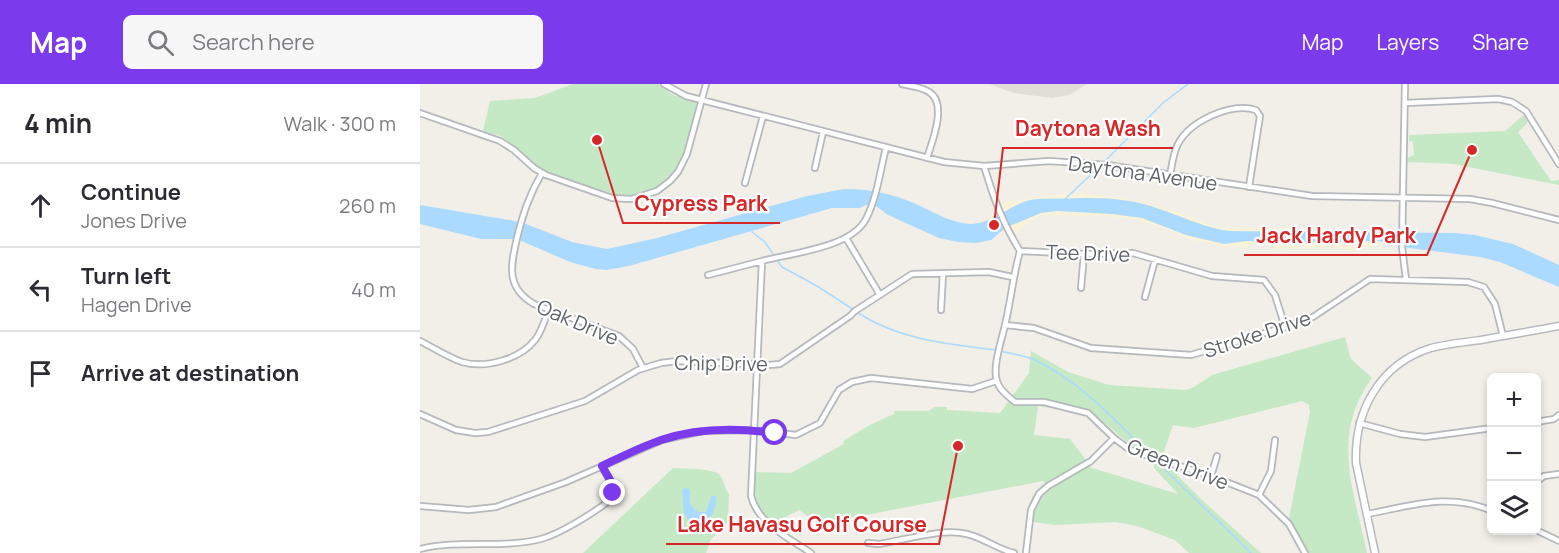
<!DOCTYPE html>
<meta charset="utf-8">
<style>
body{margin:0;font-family:Manrope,sans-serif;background:#f7f7f7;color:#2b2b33}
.controls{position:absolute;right:18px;bottom:18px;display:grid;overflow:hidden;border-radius:9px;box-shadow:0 3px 9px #0003}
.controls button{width:54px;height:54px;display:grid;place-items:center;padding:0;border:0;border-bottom:2px solid #e1e1e2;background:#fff;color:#2b2b33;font:30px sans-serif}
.stop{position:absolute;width:18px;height:18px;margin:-14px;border:4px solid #7c3aed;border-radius:50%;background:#fff}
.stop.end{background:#7c3aed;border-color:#fff;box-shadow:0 2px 6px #0008}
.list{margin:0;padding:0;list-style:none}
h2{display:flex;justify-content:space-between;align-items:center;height:78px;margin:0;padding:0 24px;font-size:26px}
h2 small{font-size:20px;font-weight:400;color:#7c7c81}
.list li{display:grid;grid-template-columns:39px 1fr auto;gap:18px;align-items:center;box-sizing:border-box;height:84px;padding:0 24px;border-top:2px solid #e1e1e2}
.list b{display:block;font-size:22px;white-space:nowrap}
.list p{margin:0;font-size:20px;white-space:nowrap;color:#7c7c81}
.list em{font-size:20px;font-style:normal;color:#7c7c81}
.icon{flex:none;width:33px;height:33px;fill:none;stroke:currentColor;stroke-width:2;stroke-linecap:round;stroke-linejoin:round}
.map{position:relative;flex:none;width:1139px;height:469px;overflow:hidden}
header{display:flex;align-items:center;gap:36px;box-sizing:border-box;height:84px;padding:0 30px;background:#7c3aed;color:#fff}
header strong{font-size:28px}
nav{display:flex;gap:33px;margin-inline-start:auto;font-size:21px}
.search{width:420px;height:54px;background:#f7f7f7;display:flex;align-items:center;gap:15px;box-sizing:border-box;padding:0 21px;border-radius:9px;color:#7c7c81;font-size:22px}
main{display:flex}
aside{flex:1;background:#fff}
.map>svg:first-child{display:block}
.education{fill:#e1ded6}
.green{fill:#c5e8c5}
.sand{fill:#fbf3d9}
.water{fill:#aadaff}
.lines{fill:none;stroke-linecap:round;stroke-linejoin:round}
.stream{stroke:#aadaff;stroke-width:1.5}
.minor-casing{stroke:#b5b8bc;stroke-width:8}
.secondary-casing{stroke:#b6babf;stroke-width:9}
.minor{stroke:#fff;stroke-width:4.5}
.secondary{stroke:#fff;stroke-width:6}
.route{stroke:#7c3aed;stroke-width:8}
.labels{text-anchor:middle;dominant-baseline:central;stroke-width:4.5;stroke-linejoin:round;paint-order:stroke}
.street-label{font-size:20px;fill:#5f6368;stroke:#fff}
.leader{fill:none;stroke:#d62828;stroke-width:2}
.callout-dot{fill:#d62828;stroke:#fff;stroke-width:2}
.callout-label{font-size:21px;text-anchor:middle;font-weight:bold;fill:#d62828;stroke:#fff;stroke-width:4.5;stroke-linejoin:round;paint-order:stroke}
</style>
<header>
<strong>Map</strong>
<div class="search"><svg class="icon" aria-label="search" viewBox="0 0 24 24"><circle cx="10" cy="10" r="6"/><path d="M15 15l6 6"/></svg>Search here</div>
<nav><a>Map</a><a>Layers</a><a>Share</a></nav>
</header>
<main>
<aside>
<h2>4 min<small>Walk · 300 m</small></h2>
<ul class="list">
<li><svg class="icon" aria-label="ahead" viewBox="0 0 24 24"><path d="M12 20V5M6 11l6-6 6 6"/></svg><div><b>Continue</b><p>Jones Drive</p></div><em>260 m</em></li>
<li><svg class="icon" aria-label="left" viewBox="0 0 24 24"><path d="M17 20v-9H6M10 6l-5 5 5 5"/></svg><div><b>Turn left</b><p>Hagen Drive</p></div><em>40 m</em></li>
<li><svg class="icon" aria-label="arrive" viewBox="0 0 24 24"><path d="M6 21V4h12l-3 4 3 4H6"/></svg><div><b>Arrive at destination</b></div></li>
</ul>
</aside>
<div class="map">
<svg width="1139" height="469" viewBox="0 0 1139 469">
<rect width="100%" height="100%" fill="#f1efe8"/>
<path class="education" d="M569,0H667L649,11L632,14L594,9Z"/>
<path class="green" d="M153,0H238L253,11L274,17L277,21L260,81L254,90L238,103L227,109L215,112L193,110L125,88L81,52L63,47L70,17L115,14Z
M1105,30C1111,40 1105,41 1098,48L1131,97L1139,96V101L1034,80L988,78L987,74L994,71L993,57L989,58V51L1085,47Z
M925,253L931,275L952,294C910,351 934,407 947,469H889L869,434L890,328L889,321L882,317L774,344L753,341L742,373L713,363L674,330L618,322L614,351L650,355L672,384L758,410L735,385L732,377L748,382L784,418L841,469H769L755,456L717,442L696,438L635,441L606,437C608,421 611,409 625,399L623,397L404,439L396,438L379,426L354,439C334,426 333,409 336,388L371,389L424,360L423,357L450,341L474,330V327H508L515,323H527V326L580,329L609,289L611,267L648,288L689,301L766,306L774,303L792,291Z
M253,384C266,385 287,384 297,389C305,393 303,404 309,410L308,438L291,455L286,469H163Z"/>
<path class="sand" d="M660,109L714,116L764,130L789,141L802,144H866L958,147L956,152L966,154V159L949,164L929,166L911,163L852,165L849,158H843L825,163L800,162L773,156L736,141L708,134L688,132L619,131L593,151L580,121L595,115L597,117L614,113Z"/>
<path class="water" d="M424,105C445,105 466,108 486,116C508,124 526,138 550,140C575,141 593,116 617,115C647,115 679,112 709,117C743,122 774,142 809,147L1035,149L1055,151L1093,160L1139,181V203L1080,178L1060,173L982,163L959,157L886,158L827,157L804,160L766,151L722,134L692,130L637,127L621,129L585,144L571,156L556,159L538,158L519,154L468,131L452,119L439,124H412L209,182L186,186L176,185L150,178L97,155H61L0,140V121L101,138L152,158L187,165L237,154L387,112Z
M264,404L270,405V420L278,428H286L291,413L294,411L296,413C296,427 292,437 277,440C258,432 265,422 262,406Z"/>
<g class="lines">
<path class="stream" d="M683,79L743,19L768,0
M644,116L680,82
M332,148L345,158L362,183L397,202L434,226
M438,229C480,256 527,260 576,266
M581,267C591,270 603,271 613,275C658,296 695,335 729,370
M735,376L831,469"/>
<defs>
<path id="minor" d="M244,0L266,12L524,78L564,82L629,77L687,81L892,112L1050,115L1072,119L1139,136
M482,0C491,2 502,3 509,8C528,19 512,58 507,74
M985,0L982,163L986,195
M985,19L1078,15L1092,18L1106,27L1139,80
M0,29L80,57L94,66L114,84L126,91L192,114L212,115L237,107L250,97L258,88L267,70L286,0
M564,82C574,115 582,138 600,167
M395,84L403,48
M122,89C109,111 103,130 97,154C91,181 85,203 114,220L199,252L213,265L223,284
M750,92C752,81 753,69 758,60C770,37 811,18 836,26L840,32L829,103
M325,99L343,32
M426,154L460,211
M600,167C593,192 591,216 585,241C582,255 572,283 577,297C579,306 589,313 595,318H624L668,329L694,354L710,366L791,392L839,411L869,440L885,469
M600,167L664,170L713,169L792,192L844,196L855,211L865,243
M288,191L342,177
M661,204L664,170
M725,213L735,176
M521,226L523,189
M585,241L614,244L671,264L771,271L865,243L893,233L950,195L1048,198L1064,203L1075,220L1083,252
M0,257C14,264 28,273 42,278C66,285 100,275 115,256C122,247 125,236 128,226
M0,330L36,346L55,349L68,348L165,317L218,286L241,279L257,277L349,281L360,280L430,232L435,227L492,190L569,188L592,193
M1116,338L1134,335L1139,331
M939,339L980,350L1005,353L1072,344
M791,392L797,372
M1116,398L1124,392L1139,390
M839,411L851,387L855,356
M0,422L49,426L76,423L146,398L242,356L283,347L334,346L376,351L400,339L419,306L432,298L451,294L552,305L576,297
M947,430C991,422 1029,408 1072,427
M1116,446L1139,457
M448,459L459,460C485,456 522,444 547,450C564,454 577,465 594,469
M0,465C39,455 82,465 121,455C140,450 175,428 190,416C197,403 188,393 181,382
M391,469C369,454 338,440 331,412L342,177C371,169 431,164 446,135C457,114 460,87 466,64
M606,469L611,426L619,410L628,402L671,377L694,354"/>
<path id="secondary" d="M955,469L936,379C934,328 959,280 1011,264C1027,260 1045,258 1061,256C1087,251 1113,247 1139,242"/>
</defs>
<use href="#minor" class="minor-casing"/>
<use href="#secondary" class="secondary-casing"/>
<use href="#minor" class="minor"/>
<use href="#secondary" class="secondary"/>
</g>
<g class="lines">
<path class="route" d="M193,409V401L182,382C201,373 221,363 241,356C277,344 318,344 355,349"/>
</g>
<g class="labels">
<g class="street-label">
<text transform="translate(723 89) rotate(8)">Daytona Avenue</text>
<text transform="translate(668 169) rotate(2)">Tee Drive</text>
<text transform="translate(158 238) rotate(23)">Oak Drive</text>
<text transform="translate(837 250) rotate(-18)">Stroke Drive</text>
<text transform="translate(301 279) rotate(1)">Chip Drive</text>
<text transform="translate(758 380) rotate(21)">Green Drive</text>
</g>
</g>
<path class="leader" d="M574 141L583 64H753M177 56L203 139H360M1052 66L1007 171H824M538 362L519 460H246"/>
<g class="callout-dot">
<circle cx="574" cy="141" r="6"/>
<circle cx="177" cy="56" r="6"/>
<circle cx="1052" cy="66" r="6"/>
<circle cx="538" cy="362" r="6"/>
</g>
<g class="callout-label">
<text x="668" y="52">Daytona Wash</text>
<text x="281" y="127">Cypress Park</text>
<text x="916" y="159">Jack Hardy Park</text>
<text x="382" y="448">Lake Havasu Golf Course</text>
</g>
</svg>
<div class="controls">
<button>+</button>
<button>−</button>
<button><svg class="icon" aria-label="layers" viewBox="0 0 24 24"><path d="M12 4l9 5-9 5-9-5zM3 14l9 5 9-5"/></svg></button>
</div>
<div class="stop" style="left:355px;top:349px"></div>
<div class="stop end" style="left:193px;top:409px"></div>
</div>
</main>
